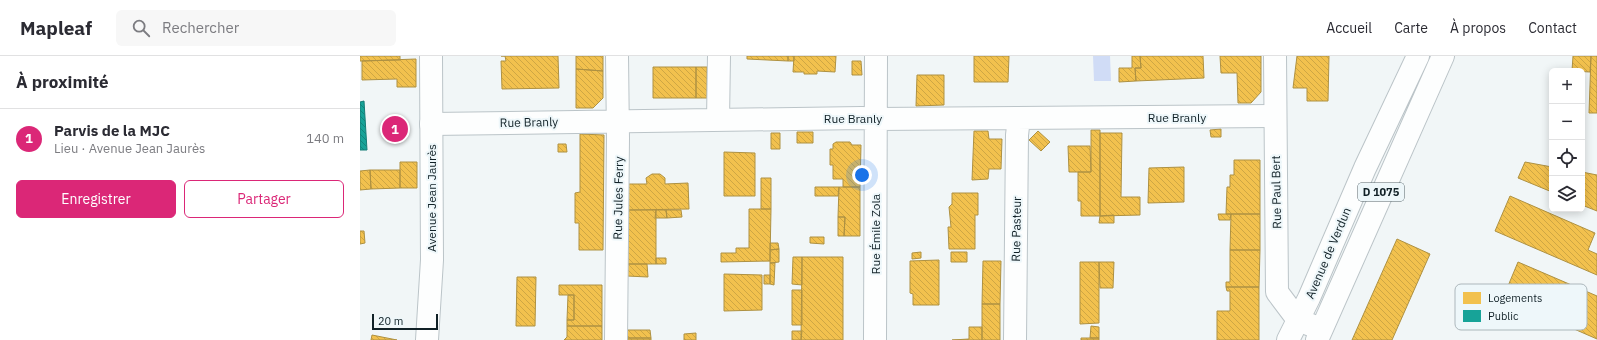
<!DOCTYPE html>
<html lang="fr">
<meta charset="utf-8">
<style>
body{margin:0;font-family:"IBM Plex Sans",sans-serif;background:#f7f7f7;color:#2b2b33}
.controls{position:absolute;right:12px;top:12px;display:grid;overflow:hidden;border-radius:6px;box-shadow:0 2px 10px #0003}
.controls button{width:36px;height:36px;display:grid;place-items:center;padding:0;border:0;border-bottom:1px solid #e1e1e2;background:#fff;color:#2b2b33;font:20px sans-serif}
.scale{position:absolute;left:12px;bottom:10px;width:66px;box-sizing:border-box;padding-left:4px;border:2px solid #112127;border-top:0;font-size:11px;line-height:14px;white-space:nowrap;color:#112127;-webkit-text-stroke:3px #eef7fa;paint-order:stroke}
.you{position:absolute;left:502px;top:119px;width:14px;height:14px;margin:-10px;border:3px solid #fff;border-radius:50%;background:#1a73e8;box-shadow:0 0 0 6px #1a73e833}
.badge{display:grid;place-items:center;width:26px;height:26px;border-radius:50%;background:#db2777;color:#fff;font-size:13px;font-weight:700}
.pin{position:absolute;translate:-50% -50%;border:2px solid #fff;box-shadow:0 1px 4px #0006}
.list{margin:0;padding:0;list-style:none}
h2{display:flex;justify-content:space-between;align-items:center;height:52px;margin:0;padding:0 16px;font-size:17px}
h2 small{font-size:13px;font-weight:400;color:#7c7c81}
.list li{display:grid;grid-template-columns:26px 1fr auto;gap:12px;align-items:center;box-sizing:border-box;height:60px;padding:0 16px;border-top:1px solid #e1e1e2}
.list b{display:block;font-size:15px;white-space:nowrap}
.list p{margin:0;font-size:13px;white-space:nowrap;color:#7c7c81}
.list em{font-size:13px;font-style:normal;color:#7c7c81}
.actions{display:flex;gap:8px;padding:12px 16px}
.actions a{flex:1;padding:9px 0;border:1px solid #db2777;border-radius:6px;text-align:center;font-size:14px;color:#db2777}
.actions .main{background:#db2777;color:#fff}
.icon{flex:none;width:22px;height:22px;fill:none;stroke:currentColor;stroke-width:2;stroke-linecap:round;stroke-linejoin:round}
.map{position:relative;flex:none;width:1237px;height:284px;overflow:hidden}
header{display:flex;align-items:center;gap:24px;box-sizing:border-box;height:56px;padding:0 20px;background:#fff;border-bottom:1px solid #e1e1e2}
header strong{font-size:19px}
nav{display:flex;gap:22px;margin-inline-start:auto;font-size:14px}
.search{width:280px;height:36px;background:#f7f7f7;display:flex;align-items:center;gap:10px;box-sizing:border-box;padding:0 14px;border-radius:6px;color:#7c7c81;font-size:15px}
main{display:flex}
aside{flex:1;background:#fff}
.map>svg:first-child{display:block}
.water{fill:#d0dcf6}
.homes{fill:url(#homes-back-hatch);stroke:#ae9142}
.public{fill:url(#public-back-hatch);stroke:#157c76}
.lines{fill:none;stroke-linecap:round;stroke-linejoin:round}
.street-casing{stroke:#bbc4c8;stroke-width:24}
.secondary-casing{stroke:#bbc4c8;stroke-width:24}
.primary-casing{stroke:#bbc4c8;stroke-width:24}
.street{stroke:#fdfefe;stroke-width:22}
.secondary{stroke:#fdfefe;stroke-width:22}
.primary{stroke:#fdfefe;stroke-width:22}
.labels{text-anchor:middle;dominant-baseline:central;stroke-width:4;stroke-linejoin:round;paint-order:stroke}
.shield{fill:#eef7fa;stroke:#536166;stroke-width:1}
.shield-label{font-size:11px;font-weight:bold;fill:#112127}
.street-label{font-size:12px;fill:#112127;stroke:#eef7fa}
.key{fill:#eef7fa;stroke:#acb7bb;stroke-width:1}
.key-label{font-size:11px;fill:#112127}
</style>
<header>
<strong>Mapleaf</strong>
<div class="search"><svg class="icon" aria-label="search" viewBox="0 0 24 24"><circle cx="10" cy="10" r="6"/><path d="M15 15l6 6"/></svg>Rechercher</div>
<nav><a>Accueil</a><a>Carte</a><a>À propos</a><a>Contact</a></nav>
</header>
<main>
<aside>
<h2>À proximité<small></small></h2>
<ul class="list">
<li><span class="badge">1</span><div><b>Parvis de la MJC</b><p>Lieu · Avenue Jean Jaurès</p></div><em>140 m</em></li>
</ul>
<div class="actions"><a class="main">Enregistrer</a><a>Partager</a></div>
</aside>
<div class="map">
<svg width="1237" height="284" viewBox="0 0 1237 284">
<defs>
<pattern id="homes-back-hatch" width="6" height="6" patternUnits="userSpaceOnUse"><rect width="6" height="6" fill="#f2c14e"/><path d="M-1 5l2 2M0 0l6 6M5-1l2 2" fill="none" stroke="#cea644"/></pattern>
<pattern id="public-back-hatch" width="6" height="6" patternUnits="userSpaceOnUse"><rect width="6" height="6" fill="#17a398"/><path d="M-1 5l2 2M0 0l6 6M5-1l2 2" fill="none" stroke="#13847c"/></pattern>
</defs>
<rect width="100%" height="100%" fill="#f1f6f7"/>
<path class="water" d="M733,0H750L751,25H734Z"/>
<path class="homes" d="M0,0H40V4L0,5Z
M141,0H198L199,32L142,33L141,5H146L145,0Z
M216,0H243V15L216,13Z
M387,0H428V5L387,3Z
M428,0H434V5H428Z
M434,0H476L475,16L457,15V18H444V16H433Z
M614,0H649L648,26H614Z
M772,0H780L781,12H775L776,25L759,26V12H772Z
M780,0H843L844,22L776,25L775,12H781Z
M860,0H901V36L891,47H878L877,17H861Z
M937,0H969L968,45H947V32H933Z
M1213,0H1231L1230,16L1212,15Z
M1231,0H1237V57H1229Z
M56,3V31H37V23L2,24V5Z
M492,5H501L502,19H492Z
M293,11H336V42H293Z
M336,11H347V42H336Z
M216,13L243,15V42L233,52H216Z
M557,19H584V49L556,50Z
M861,73V81H851L850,74Z
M731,74H740V160H721V145H718V116H731Z
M614,75H628L629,83H642L641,113H629L628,123L612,124Z
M678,75L690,86L681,95L669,84Z
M437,76H453V87H437Z
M411,77H420V93H411Z
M740,77H762L761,141H780V159L740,160Z
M220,78L244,79L243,194H219V167H215V137L220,136Z
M476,86H490L492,89H501L500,131H483V123H473V109H470V93H473V88Z
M198,88H206L207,96H198Z
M708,90H730L731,116H709Z
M364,96L395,97V140H364Z
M874,104H900V158H866L867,131H870V119H874Z
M40,106H57V132H40Z
M1165,106L1192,111V136L1158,122Z
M824,111V146L788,147L789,112Z
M10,114H40V132L11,133Z
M10,114L11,133L0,134V115Z
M1222,116L1237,119V155L1222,149Z
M292,118H300L305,122V128L328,127L329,153L268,154L267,128H287L286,122Z
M401,122H411V153H401Z
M455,131H479L478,140H455Z
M479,131H500V180H484L485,161H478Z
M592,137H618V159H615V193H589L588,171H591L589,151L592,148Z
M1150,140L1235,177L1228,194L1237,198V219L1135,175Z
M389,153H411L410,205L361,206V197H376V192H389Z
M268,154H296V208H267Z
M296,154H306L307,162H295Z
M306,154H321L322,161L307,162Z
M858,158H871L870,164H859Z
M871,158H900V194H870Z
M754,159V167H739L740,160Z
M478,161H485L484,180H478Z
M0,175H4L5,187L0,188Z
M450,181H464V188L450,187Z
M1037,183L1070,198L1032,284H992Z
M410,187H418L419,193L410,194Z
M419,193V206L410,207V194Z
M870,194H900L899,231H866V226H870Z
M561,196V202L552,203V197Z
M591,196H607V206H591Z
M433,201H442V229L432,228Z
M442,201H483V284H441Z
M296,202H306V208H296Z
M579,204V249H553V238L550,237V205Z
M623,205H641L640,248H622Z
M720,206H739V267L720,268Z
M739,206H754L753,232H740Z
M1158,206L1237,240V283L1143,242Z
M410,207H415L414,229L410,228Z
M267,208H287L288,221L267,220Z
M364,218L402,219V254L364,255Z
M404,219H410V228H404Z
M157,221H176L175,270H156Z
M199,229H242V270H207V264H214V239H199Z
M866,231H899V284H857V255H870V235H867Z
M432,234H442V269H432Z
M208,239H214V264H207Z
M622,248H640V284H622Z
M207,270H242V284H204L207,281Z
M731,270L739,271V282H730Z
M609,271H622V284H592L609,283Z
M267,274H290L291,282H267Z
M432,275H442L441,284H432Z
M336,277V284H324V278Z
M12,279L37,284H11Z
M267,282H291V284H267Z
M721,282H739V284H721Z"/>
<path class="public" d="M4,45L7,94H0V46Z"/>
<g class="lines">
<defs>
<path id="street" d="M358,64L359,0
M71,68L502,62L515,63L915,60
M256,284L258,82L257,0
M515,284L516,0
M655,284L657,79L659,62"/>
<path id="secondary" d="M915,0L917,236L938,264L961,273
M67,284L72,204L71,0"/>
<path id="primary" d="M928,284L949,242L1005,112L1058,0
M957,284L1083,0"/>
</defs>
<use href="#street" class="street-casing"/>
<use href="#secondary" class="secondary-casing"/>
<use href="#primary" class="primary-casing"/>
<use href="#street" class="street"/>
<use href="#secondary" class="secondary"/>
<use href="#primary" class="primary"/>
</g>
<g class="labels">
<rect class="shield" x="998" y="127" width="46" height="18" rx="3"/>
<g class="shield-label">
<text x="1021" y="136">D 1075</text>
</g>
<g class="street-label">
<text x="817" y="61">Rue Branly</text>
<text x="493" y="62">Rue Branly</text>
<text transform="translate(169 66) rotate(-1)">Rue Branly</text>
<text transform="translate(916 136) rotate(-91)">Rue Paul Bert</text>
<text transform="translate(71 142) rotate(-90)">Avenue Jean Jaurès</text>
<text transform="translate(258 142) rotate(-89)">Rue Jules Ferry</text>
<text transform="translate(656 173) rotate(-89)">Rue Pasteur</text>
<text transform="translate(515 178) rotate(-90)">Rue Émile Zola</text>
<text transform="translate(968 197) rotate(-67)">Avenue de Verdun</text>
</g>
</g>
<rect x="1095" y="228" width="132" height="46" rx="6" class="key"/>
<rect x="1103" y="236" width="18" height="12" fill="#f2c14e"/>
<rect x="1103" y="254" width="18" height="12" fill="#17a398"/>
<g class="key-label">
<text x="1128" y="246">Logements</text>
<text x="1128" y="264">Public</text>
</g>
</svg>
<div class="controls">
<button>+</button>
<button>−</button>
<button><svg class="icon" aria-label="locate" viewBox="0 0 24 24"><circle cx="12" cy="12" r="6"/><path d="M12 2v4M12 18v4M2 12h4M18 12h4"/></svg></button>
<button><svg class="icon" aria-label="layers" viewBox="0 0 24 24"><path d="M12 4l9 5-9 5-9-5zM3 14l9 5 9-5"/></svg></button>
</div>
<div class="scale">20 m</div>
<div class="you"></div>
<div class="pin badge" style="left:35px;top:73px">1</div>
</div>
</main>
